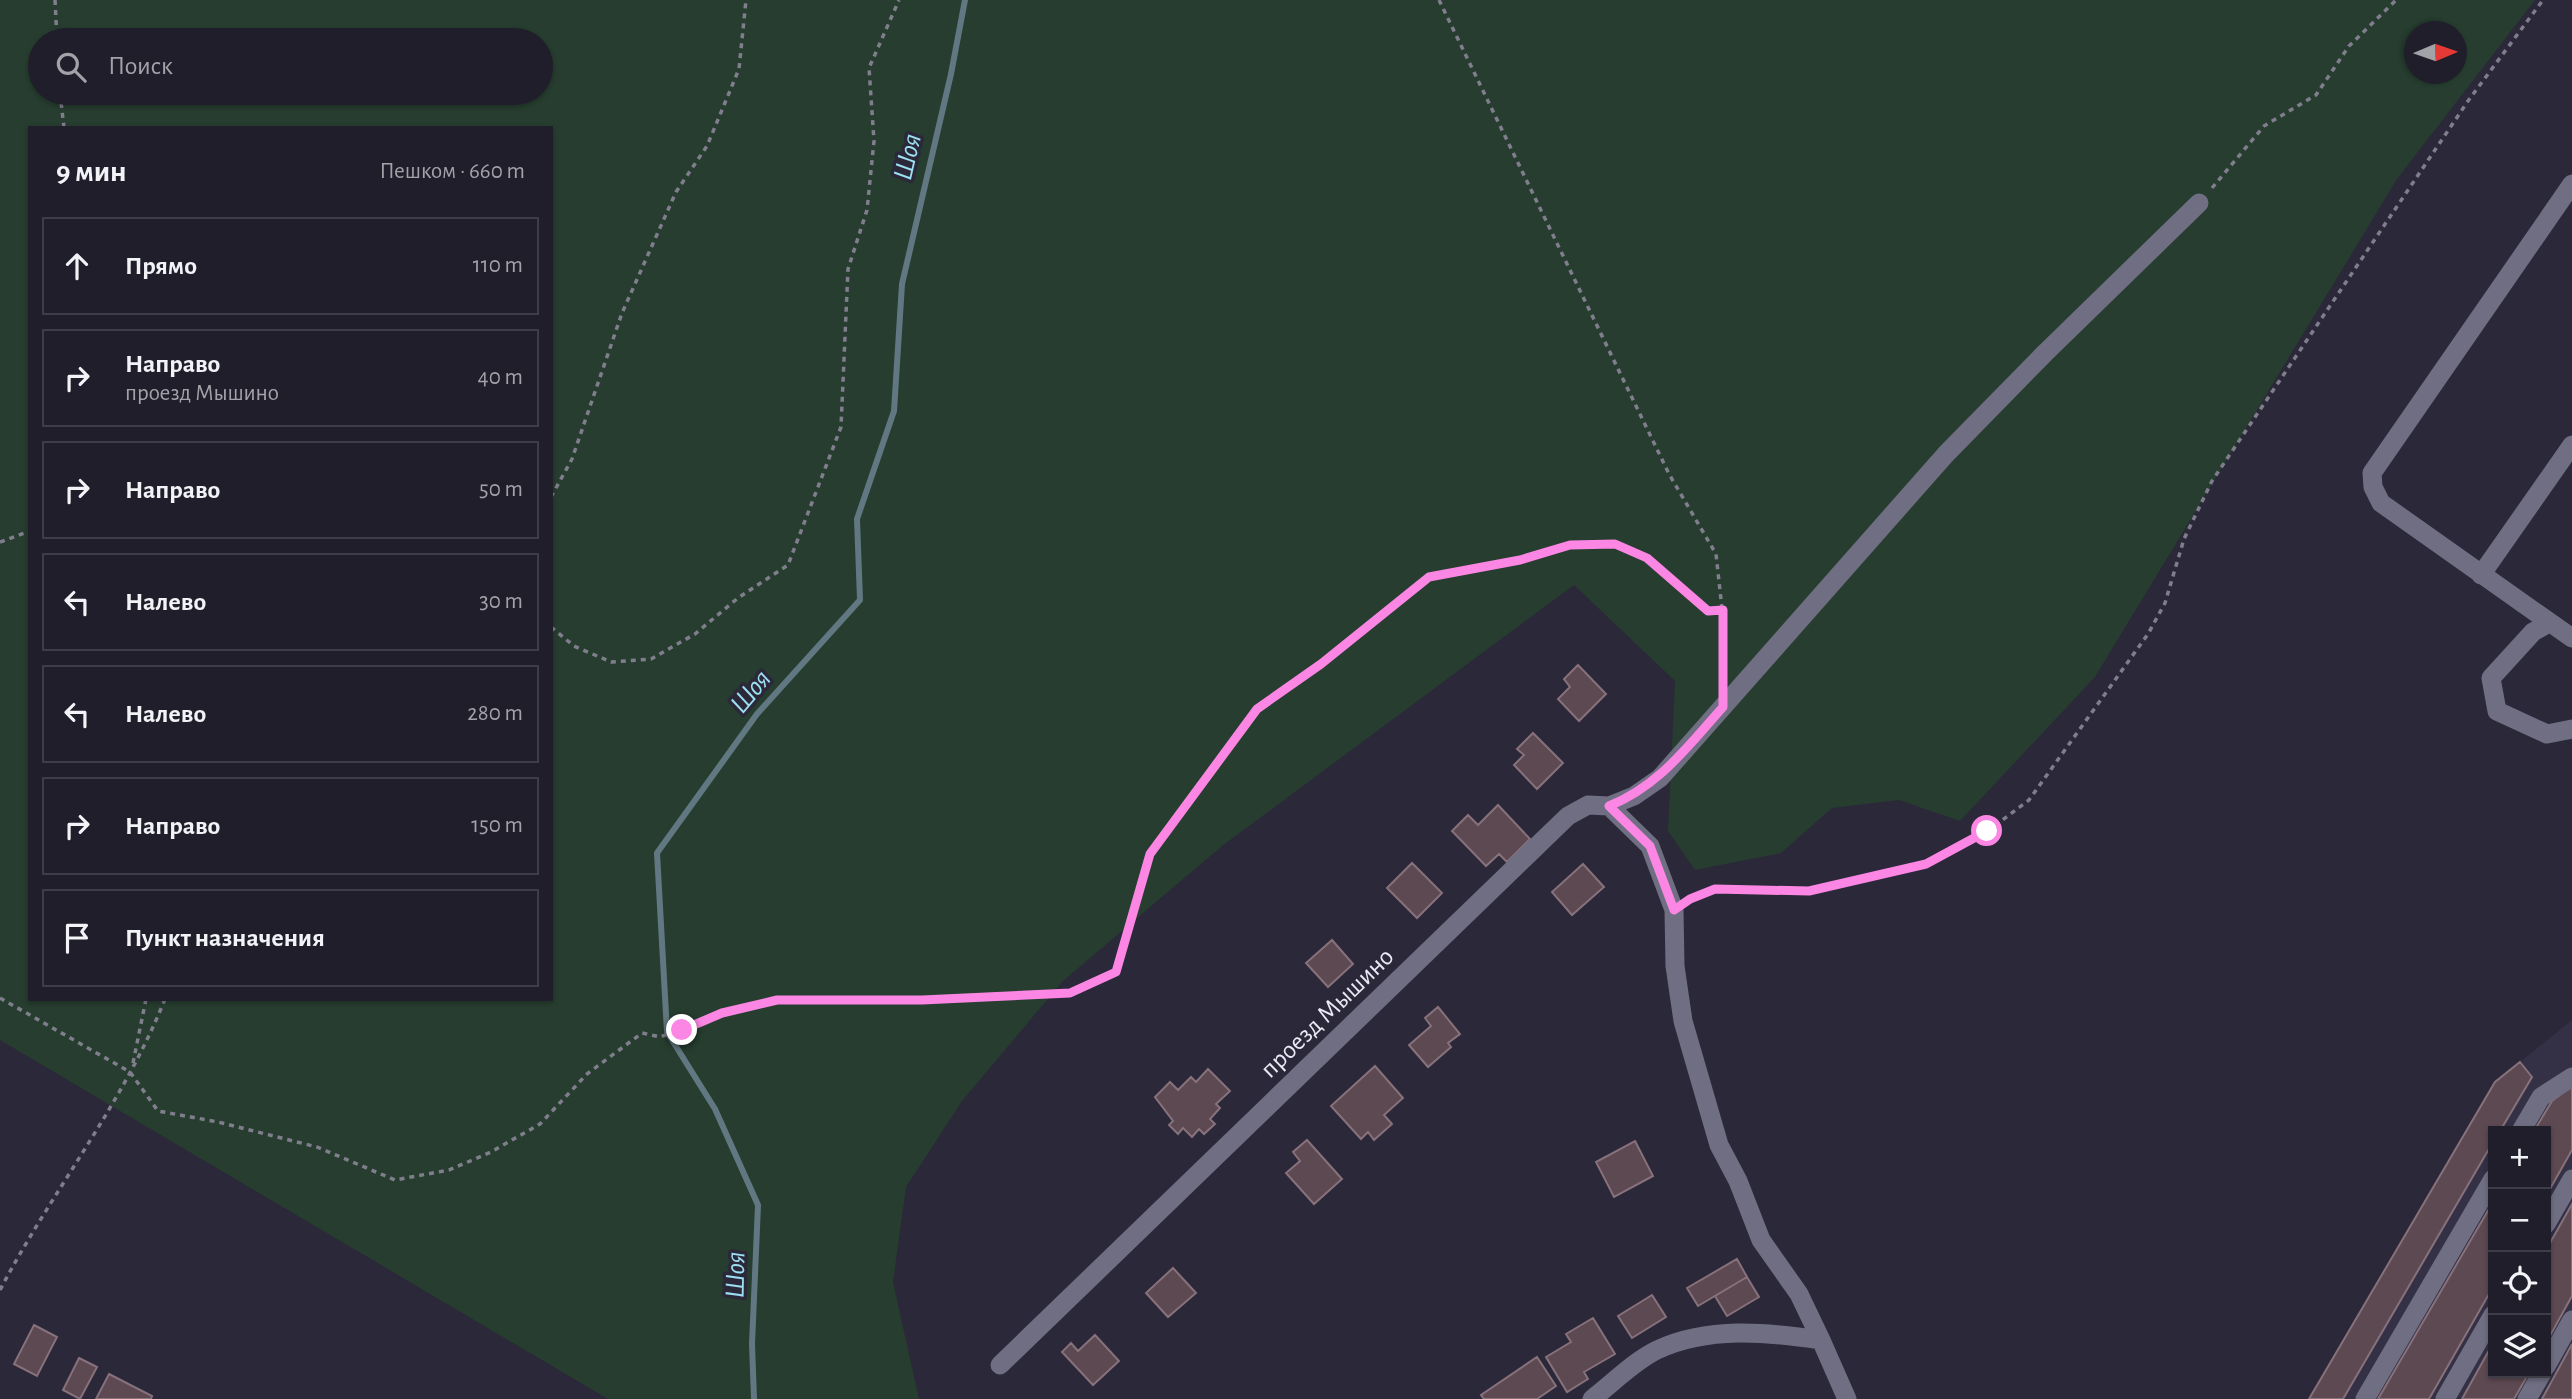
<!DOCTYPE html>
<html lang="ru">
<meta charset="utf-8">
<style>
body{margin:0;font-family:"Alegreya Sans",sans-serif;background:#282733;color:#f1f3f6}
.controls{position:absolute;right:21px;bottom:21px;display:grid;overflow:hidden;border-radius:0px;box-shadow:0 2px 5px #0004}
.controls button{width:63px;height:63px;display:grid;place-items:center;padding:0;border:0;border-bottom:2px solid #3d3c47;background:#201e2b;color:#f1f3f6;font:35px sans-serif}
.compass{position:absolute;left:2404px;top:21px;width:63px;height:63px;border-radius:50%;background:#201e2b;box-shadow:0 2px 5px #0004;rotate:88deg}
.stop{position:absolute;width:21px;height:21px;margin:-16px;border:5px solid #fc86e4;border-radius:50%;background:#fff}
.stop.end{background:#fc86e4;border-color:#fff;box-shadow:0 2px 7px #0008}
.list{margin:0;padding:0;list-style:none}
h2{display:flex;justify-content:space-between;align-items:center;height:91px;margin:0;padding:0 28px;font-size:30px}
h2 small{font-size:23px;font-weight:400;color:#a2a2a9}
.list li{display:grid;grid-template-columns:46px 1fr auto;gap:21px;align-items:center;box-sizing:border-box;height:98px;margin:0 14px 14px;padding:0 14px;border:2px solid #3d3c47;border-radius:0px}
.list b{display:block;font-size:26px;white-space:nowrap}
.list p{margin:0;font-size:23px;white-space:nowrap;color:#a2a2a9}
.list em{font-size:23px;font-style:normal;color:#a2a2a9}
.icon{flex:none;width:38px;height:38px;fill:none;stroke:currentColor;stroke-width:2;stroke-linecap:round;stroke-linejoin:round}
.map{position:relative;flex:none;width:2572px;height:1399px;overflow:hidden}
.search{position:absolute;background:#201e2b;box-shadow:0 2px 5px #0004;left:28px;top:28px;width:525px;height:77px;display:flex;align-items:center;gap:18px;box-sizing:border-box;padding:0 24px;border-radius:38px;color:#a2a2a9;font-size:26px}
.panel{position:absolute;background:#201e2b;box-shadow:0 2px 5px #0004;left:28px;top:126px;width:525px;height:875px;border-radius:0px}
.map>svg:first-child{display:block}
.built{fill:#343147;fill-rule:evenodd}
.green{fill:#263d2f;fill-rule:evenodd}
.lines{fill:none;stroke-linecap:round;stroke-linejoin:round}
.stream{stroke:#617882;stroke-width:6}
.building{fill:#5d4952;stroke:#87717b;stroke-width:2}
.path{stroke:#807e8d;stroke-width:3.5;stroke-dasharray:5 5;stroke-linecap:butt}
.minor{stroke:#706e82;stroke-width:19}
.route{stroke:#fc86e4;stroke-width:9}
.labels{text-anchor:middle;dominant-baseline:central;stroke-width:7;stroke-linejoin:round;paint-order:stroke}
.street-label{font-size:26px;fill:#e9e8f4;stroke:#2b2839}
.water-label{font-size:28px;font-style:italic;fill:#9de0f1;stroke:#2b2839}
</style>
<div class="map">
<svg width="2572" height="1399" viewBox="0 0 2572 1399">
<rect width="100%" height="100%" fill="#2b2839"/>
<path class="built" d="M2572,1020V1399H2309L2495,1082ZM2493,1131H2546V1373H2493Z"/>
<path class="green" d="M0,0H2535L2397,179L2095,677L1960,821L1899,800L1832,808L1781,853L1695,870L1668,831L1675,681L1574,585L1222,846L1063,981L962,1101L906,1187L893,1282L919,1399H608L0,1040ZM2414,32H2456V74H2414ZM40,40H541V93H40ZM30,128H551V999H30Z"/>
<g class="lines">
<path class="stream" d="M754,1399L752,1344L758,1205L715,1109L667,1032L657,853L757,714L860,600L857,519L894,411L902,284L951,74L965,0"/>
</g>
<path class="building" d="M1578,665L1606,694L1579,721L1558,699L1570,687L1564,679Z
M1533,733L1563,763L1537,789L1514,765L1524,755L1517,749Z
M1498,805L1530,839L1507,862L1499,854L1486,866L1452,831L1468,815L1478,825Z
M1412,863L1442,893L1417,918L1387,888Z
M1583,864L1604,887L1572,915L1552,892Z
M1332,940L1353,964L1328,987L1306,963Z
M1438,1007L1460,1034L1448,1043L1451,1047L1428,1067L1409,1045L1431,1026L1425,1018Z
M2520,1062L2532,1077L2500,1131H2493V1142L2343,1399H2309L2495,1082Z
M1375,1066L1403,1098L1384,1115L1392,1124L1374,1140L1368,1132L1361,1139L1331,1106Z
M1208,1069L1230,1091L1216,1104L1220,1108L1210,1119L1215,1124L1204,1134L1199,1129L1192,1137L1183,1128L1178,1134L1169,1125L1173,1121L1155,1097L1170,1082L1178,1090L1191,1077L1196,1082Z
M2572,1086V1150L2546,1196V1131H2534L2552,1101Z
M1307,1140L1342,1179L1314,1204L1286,1173L1300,1161L1293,1152Z
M1635,1141L1653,1176L1614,1197L1596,1162Z
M2493,1202V1287L2429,1399H2378Z
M2572,1204V1296L2546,1343V1250Z
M1737,1259L1747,1277L1698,1306L1687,1288Z
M1173,1268L1196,1293L1168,1317L1146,1293Z
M1747,1277L1759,1297L1727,1316L1715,1296Z
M1652,1295L1666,1317L1632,1338L1618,1316Z
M1593,1318L1615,1354L1584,1372L1588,1379L1567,1392L1546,1357L1571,1342L1566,1334Z
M34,1325L57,1337L37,1376L14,1364Z
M1095,1335L1119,1361L1093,1385L1062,1352L1071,1343L1078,1351Z
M2493,1343V1373H2529L2514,1399H2462Z
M2572,1344V1399H2542Z
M1537,1357L1556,1386L1537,1399H1484L1481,1395Z
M79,1358L97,1367L80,1399L63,1390Z
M109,1374L152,1396L151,1399H96Z"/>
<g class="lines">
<path class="path" d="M55,0L57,40
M1439,0L1669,474L1716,554L1723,618V677
M60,93L64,128
M2212,188L2264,126L2316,95L2349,46L2396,0
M551,497L572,459L622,313L676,192L707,146L739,69L746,0
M0,542L30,531
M551,627L574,646L611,662L651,659L695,634L738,598L788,565L841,427L848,269L867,210L874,141L869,68L899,0
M1690,899L1715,889L1809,891L1926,864L1988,831L2029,800L2148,634L2165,603L2184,539L2212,481L2468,101L2543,0
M0,998L130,1072L158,1111L218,1122L317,1147L395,1180L449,1170L491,1152L540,1124L587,1074L642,1033L660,1037L722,1013L777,1000H922L1070,993L1116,972L1150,854L1257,709L1321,664L1429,577L1520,560L1570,545L1615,544L1647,558L1708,611L1723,610
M133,1063L146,999
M0,1290C52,1191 123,1104 165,999"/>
<path class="minor" d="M2572,184L2372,473L2373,487L2381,503L2572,638
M2481,575L2572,445
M2549,623L2533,632L2491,678L2497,711L2547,734L2572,729
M1609,806L1634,796L1660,778L1946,454L2044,354L2199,203
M2521,1131L2541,1097L2572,1077
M2546,1224L2572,1179
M1000,1365L1568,816L1588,805L1609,806L1650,846L1674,910L1675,966L1683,1021L1719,1145L1738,1181L1761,1240L1799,1294L1821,1340
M2546,1366L2572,1320
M1592,1399C1612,1384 1634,1361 1657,1350C1708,1326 1767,1332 1821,1340L1847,1399
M2365,1399L2493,1179
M2445,1399L2493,1315
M2527,1399L2542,1373"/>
</g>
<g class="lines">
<path class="route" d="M682,1030L722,1013L777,1000H922L1070,993L1116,972L1150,854L1257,709L1321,664L1429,577L1520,560L1570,545L1615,544L1647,558L1708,611L1723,610V707C1688,746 1659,786 1609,806L1650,846L1674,910L1690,899L1715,889L1809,891L1926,864L1987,831"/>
</g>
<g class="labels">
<g class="street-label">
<text transform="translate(1327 1013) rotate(-44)">проезд Мышино</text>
</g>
<g class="water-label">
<text transform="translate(908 157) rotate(-77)">Шоя</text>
<text transform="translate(751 692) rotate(-50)">Шоя</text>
<text transform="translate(736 1275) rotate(-89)">Шоя</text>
</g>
</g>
</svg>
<div class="controls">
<button>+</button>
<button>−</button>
<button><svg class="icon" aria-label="locate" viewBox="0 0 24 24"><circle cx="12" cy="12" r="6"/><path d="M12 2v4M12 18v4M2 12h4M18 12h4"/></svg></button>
<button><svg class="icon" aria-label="layers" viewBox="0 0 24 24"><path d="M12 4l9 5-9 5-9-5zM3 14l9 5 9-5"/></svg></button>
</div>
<svg class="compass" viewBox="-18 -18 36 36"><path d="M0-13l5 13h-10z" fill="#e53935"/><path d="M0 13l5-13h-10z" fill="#a2a2a9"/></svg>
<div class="stop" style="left:1987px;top:831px"></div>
<div class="stop end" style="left:682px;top:1030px"></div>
<div class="search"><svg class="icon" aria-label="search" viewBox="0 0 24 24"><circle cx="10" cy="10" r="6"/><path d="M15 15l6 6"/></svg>Поиск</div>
<section class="panel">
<h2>9 мин<small>Пешком · 660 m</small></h2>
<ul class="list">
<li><svg class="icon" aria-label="ahead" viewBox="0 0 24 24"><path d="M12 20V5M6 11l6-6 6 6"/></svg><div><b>Прямо</b></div><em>110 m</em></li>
<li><svg class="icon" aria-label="right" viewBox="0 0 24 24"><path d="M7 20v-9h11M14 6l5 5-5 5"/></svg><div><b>Направо</b><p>проезд Мышино</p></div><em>40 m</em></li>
<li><svg class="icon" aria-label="right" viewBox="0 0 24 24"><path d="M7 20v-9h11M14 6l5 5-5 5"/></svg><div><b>Направо</b></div><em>50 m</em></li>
<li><svg class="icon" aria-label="left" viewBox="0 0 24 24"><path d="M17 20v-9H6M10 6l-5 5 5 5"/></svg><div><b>Налево</b></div><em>30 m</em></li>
<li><svg class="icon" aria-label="left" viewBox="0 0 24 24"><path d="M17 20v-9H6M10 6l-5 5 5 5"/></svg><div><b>Налево</b></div><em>280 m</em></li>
<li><svg class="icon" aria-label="right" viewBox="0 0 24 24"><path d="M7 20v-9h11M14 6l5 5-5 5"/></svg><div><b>Направо</b></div><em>150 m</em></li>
<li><svg class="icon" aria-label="arrive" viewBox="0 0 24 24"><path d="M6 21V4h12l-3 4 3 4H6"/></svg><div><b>Пункт назначения</b></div></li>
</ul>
</section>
</div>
